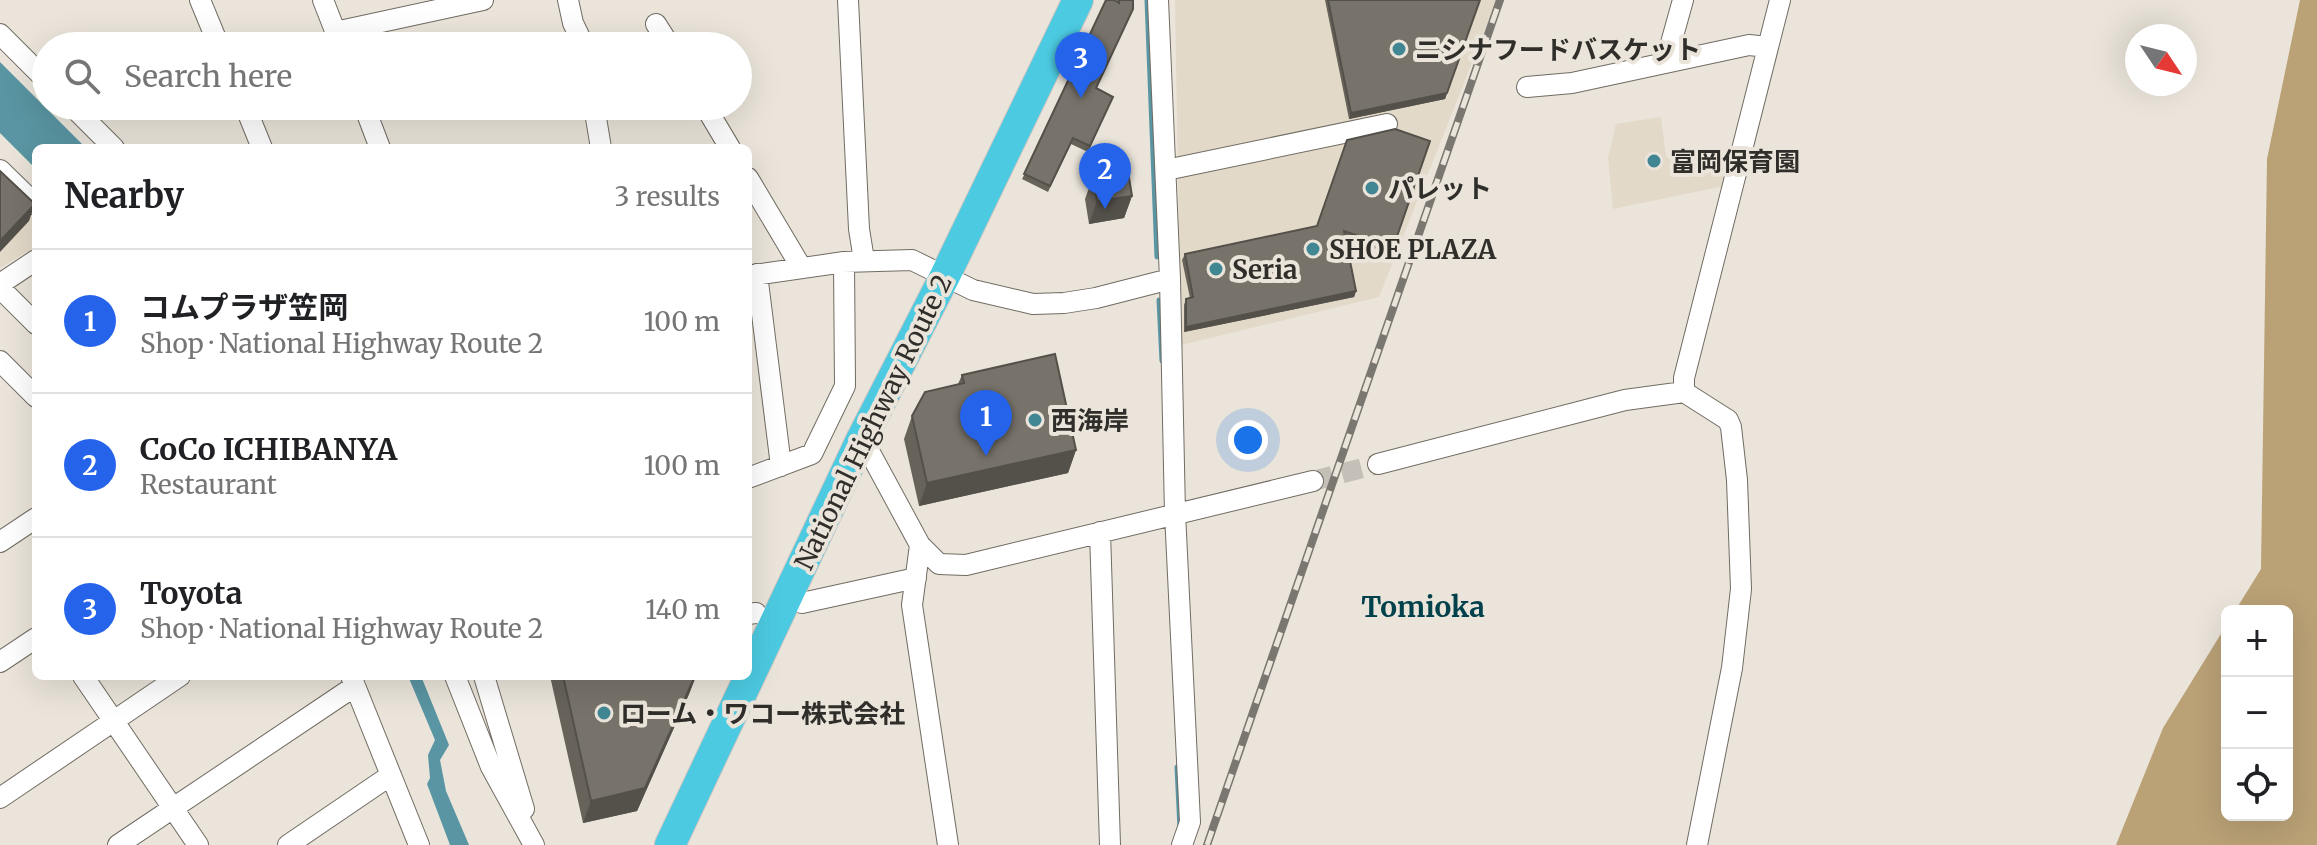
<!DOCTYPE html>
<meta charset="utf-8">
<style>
body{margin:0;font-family:Merriweather,"Noto Sans JP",serif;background:#f2f2f2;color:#202124}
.controls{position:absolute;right:24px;bottom:24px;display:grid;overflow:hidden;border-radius:12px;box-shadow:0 8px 32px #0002}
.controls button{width:72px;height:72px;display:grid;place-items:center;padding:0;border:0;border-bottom:2px solid #e0e0e0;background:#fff;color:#202124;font:40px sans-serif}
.compass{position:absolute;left:2125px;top:24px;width:72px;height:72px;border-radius:50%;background:#fff;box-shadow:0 8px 32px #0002;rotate:125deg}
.you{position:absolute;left:1248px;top:440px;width:28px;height:28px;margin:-20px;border:6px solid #fff;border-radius:50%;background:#1a73e8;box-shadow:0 0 0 12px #1a73e833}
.badge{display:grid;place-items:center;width:52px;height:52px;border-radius:50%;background:#2563eb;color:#fff;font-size:26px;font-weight:700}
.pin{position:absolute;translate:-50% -66px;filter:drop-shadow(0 2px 4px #0008)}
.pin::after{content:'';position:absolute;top:42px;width:28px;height:24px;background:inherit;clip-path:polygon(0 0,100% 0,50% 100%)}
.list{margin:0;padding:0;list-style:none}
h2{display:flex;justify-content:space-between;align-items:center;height:104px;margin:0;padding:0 32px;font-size:34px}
h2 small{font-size:26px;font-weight:400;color:#757577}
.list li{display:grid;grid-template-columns:52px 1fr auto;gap:24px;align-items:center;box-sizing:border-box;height:144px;padding:0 32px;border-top:2px solid #e0e0e0}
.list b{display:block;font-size:30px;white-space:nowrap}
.list p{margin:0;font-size:26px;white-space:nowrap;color:#757577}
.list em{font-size:26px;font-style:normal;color:#757577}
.icon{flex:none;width:44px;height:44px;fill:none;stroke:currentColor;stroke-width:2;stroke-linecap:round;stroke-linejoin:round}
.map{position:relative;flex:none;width:2317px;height:845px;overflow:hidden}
.search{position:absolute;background:#fff;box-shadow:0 8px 32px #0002;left:32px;top:32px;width:720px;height:88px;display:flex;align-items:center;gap:20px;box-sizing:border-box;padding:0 28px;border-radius:44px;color:#757577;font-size:30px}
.panel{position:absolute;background:#fff;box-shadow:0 8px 32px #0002;left:32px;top:144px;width:720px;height:536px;border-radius:12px}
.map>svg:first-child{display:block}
.built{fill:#e2d9c8}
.forest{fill:#baa176}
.water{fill:#5995a2}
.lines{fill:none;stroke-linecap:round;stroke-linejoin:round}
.stream{stroke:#5995a2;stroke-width:5}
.minor-tunnel{stroke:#c5c0b7;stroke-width:20;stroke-dasharray:20 10;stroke-linecap:butt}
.minor-casing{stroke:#716c63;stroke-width:22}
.highway-casing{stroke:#c5c4c3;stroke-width:32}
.minor{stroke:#fff;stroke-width:20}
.highway{stroke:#4ccae1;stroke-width:30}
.rail-casing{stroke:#7a7670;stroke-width:8}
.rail{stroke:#eae4da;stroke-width:5;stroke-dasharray:15;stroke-linecap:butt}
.wall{fill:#67635b}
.shaded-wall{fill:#54504a}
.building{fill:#78736a;stroke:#54504a;stroke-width:2}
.poi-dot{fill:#418693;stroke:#eae4da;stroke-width:3}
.labels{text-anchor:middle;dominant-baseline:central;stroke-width:8;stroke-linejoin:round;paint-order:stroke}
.poi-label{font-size:26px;font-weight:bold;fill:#302e2a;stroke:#eae4da;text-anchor:start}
.street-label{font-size:26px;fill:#302e2a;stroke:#eae4da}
.neighbourhood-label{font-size:28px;font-weight:bold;fill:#00414b;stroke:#eae4da}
</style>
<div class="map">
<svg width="2317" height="845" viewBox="0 0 2317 845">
<rect width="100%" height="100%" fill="#eae4da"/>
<path class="built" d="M1175,0H1497L1379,297L1181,345Z
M1661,117L1666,157L1728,165L1724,186L1613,209L1608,158L1616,124Z
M0,187L36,222V246L0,268Z"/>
<path class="forest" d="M2300,0H2317V845H2116L2163,728L2227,624V815H2287V611H2235L2261,569L2267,159Z"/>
<path class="water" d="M0,62L86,148H36V169L0,133Z
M408,676H421L449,745L440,760L446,791L469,845H450L427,784L430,778L428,755L435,740Z"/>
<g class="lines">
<path class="stream" d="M1147,0L1157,257
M1159,300L1162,361
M1177,767L1180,829"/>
<path class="minor-tunnel" d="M1313,481L1378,464"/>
<defs>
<path id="minor" d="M200,0L219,46
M323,0L341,46
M568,0L573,23L584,46
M848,0L859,229L864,260
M656,24L670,46
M335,32L483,0
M0,34L46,80
M1666,61L1683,0
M1527,87L1572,83L1749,45L1768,47
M72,106L114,148
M245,106L262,148
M364,106L380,148
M594,106L601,148
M705,106L730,148
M0,170L36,205
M1166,170L1387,124
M748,178L801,267
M757,274L781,466
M748,276L844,262L912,260L973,290L1033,304L1064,303L1096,298L1170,279L1158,0
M1170,279L1175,513L1190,822L1182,845
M0,284L36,260
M0,288L36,324
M0,361L36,397
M1684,392L1728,420L1731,427L1737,480L1741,589L1732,668L1697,845
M1684,392V378L1780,0
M862,438L920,545L939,564L966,565L1313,481
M1378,464L1625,400L1684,392
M748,478L812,454L845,386L844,262
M1100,532L1110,845
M0,542L36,518
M920,545L912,605L948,845
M802,603L916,578
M748,614L756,613
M0,662L36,638
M83,676L198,845
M351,676L419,845
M455,676L491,767L534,845
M484,676L524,809
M0,798L180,676
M118,845L355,686
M288,845L391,775"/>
<path id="highway" d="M670,845L862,438L945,276L1078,0"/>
</defs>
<use href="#minor" class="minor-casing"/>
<use href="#highway" class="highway-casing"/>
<use href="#minor" class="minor"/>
<use href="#highway" class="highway"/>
<defs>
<path id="rail" d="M1207,845L1500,0"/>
</defs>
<use href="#rail" class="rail-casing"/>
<use href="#rail" class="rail"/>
</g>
<path class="wall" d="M1117,0H1133L1096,88L1113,97L1088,152L1071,144L1048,192L1022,179Z
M1325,0H1480L1445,99L1349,119Z
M1430,141L1391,254L1345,238L1356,291L1354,297L1184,332V305L1186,299L1190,298L1182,260L1185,254L1317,226Z
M1093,177L1132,196L1124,218L1089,224L1085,199Z
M962,375L1076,450L1068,473L919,506L904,439L912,416L958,384Z
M550,676H696L689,694L637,811L583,823Z"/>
<path class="shaded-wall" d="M1447,93L1445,99L1349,119L1351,113Z
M1132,196L1124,218L1089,224L1097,201Z
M35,204L29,221L0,252V241Z
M1356,291L1354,297L1184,332L1186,327Z
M1076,450L1068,473L919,506L927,483Z
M696,676L689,694L637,811L583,823L591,801Z"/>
<path class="building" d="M1106,0H1114L1119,3V0H1133V9L1096,88L1113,97L1090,146L1073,138L1050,186L1024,174Z
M1328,0H1480L1447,93L1351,113Z
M1395,129L1430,141L1393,248L1344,231L1356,291L1186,327V299L1193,297L1185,254L1317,226L1347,140Z
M0,171L35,204L0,241Z
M1128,172L1132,196L1097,201L1093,177Z
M1055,354L1076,450L927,483L912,416L925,392L964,383L962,375Z
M563,676H695L645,788L591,801Z"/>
<g class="poi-dot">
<circle cx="1399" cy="49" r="8"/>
<circle cx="1654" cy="161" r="8"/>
<circle cx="1372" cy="188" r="8"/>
<circle cx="1313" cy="249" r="8"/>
<circle cx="1216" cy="269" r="8"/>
<circle cx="1035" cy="420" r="8"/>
<circle cx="604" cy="713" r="8"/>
</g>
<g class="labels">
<g class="poi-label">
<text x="1415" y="49">ニシナフードバスケット</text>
<text x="1670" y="161">富岡保育園</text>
<text x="1388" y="188">パレット</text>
<text x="1329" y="249">SHOE PLAZA</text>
<text x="1232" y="269">Seria</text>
<text x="1051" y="420">西海岸</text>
<text x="620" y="713">ローム・ワコー株式会社</text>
</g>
<g class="street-label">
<text transform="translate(873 422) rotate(-64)">National Highway Route 2</text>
</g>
<g class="neighbourhood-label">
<text x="1423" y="607">Tomioka</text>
</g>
</g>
</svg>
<div class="controls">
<button>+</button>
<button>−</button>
<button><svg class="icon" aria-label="locate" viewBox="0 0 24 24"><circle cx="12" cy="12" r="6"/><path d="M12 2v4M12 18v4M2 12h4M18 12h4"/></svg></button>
</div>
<svg class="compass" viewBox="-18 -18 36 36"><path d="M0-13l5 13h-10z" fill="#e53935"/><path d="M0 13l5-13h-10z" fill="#757577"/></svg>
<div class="you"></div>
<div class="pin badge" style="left:986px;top:456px">1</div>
<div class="pin badge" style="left:1105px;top:209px">2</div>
<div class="pin badge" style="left:1081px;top:98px">3</div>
<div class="search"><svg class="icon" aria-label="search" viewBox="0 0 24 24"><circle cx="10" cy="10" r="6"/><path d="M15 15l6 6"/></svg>Search here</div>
<section class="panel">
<h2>Nearby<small>3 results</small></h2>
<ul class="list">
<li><span class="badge">1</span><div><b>コムプラザ笠岡</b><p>Shop · National Highway Route 2</p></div><em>100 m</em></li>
<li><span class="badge">2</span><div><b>CoCo ICHIBANYA</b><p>Restaurant</p></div><em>100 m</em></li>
<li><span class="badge">3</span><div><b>Toyota</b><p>Shop · National Highway Route 2</p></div><em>140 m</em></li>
</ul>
</section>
</div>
